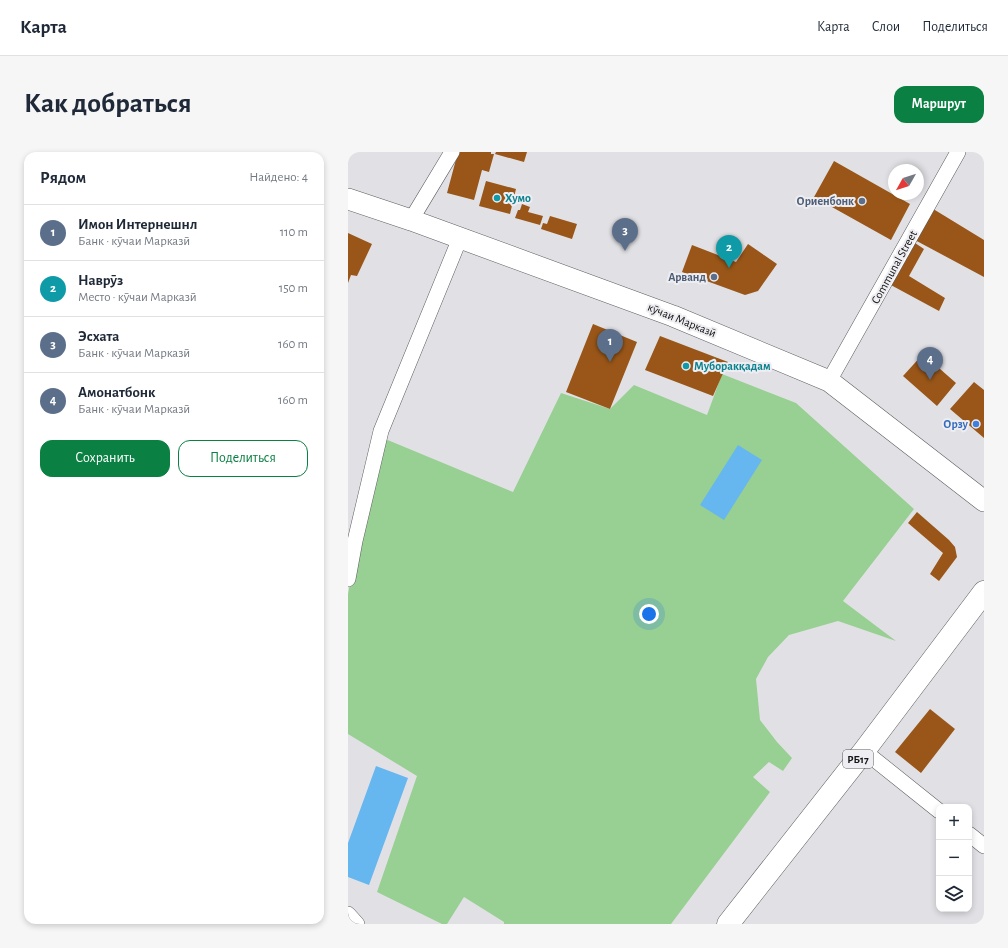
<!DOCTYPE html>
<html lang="ru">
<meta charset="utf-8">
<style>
body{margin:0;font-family:"Alegreya Sans",sans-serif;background:#f6f6f7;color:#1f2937}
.controls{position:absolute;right:12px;bottom:12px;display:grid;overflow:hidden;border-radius:8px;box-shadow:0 2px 6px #0003}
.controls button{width:36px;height:36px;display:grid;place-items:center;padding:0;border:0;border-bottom:1px solid #e0e1e3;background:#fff;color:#1f2937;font:20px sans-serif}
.compass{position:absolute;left:540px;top:12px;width:36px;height:36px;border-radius:50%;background:#fff;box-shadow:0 2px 6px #0003;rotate:231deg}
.you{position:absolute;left:301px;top:462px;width:14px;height:14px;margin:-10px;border:3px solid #fff;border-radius:50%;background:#1a73e8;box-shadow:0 0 0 6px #1a73e833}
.badge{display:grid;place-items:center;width:26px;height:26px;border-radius:50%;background:#0b8043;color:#fff;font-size:13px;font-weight:700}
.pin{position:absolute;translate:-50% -33px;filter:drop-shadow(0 1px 2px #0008)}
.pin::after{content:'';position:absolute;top:21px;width:14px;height:12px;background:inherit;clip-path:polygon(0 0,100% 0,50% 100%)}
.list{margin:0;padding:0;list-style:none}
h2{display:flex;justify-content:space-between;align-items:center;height:52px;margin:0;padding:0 16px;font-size:17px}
h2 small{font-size:13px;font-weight:400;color:#747a83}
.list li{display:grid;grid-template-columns:26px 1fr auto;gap:12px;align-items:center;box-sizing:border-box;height:56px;padding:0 16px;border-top:1px solid #e0e1e3}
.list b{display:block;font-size:15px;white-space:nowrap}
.list p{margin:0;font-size:13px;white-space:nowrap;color:#747a83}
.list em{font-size:13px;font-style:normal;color:#747a83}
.actions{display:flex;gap:8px;padding:12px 16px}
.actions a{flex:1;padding:9px 0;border:1px solid #0b8043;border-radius:12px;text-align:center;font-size:14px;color:#0b8043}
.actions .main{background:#0b8043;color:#fff}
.icon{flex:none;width:22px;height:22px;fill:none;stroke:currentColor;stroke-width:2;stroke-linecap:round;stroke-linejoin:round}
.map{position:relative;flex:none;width:636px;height:772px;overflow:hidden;border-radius:12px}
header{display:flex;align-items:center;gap:24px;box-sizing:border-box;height:56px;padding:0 20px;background:#fff;border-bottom:1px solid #e0e1e3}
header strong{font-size:19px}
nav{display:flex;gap:22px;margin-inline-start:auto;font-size:14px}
.intro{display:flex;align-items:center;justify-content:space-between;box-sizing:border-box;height:96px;padding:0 24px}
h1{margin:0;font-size:28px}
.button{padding:10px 18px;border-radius:12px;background:#0b8043;color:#fff;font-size:14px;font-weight:700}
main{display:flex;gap:24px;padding:0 24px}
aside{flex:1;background:#fff;border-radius:12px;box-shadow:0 2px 6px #0003}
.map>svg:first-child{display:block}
.green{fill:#98cf93}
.water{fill:#66b6ef}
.building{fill:#995618}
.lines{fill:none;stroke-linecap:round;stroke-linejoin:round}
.minor-casing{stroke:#5c5d60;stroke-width:16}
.secondary-casing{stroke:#5c5d60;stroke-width:22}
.primary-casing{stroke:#5c5d60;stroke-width:23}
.minor{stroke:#fff;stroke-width:15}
.secondary{stroke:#fff;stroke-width:21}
.primary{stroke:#fff;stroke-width:22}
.culture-dot{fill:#0f9aa8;stroke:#eeeef2;stroke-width:1.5}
.service-dot{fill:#5c6f8a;stroke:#eeeef2;stroke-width:1.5}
.shop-dot{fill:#3f7fe0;stroke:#eeeef2;stroke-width:1.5}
.labels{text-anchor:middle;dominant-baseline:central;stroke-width:4;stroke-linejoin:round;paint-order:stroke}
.shield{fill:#eeeef2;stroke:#555557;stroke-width:1}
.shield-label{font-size:11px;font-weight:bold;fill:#141415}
.culture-label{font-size:12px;font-weight:bold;fill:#0d838f;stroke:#eeeef2;text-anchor:start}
.service-label{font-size:12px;font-weight:bold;fill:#4e5e75;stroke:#eeeef2;text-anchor:end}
.street-label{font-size:12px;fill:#141415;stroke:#eeeef2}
.shop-label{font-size:12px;font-weight:bold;fill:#366cbe;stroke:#eeeef2;text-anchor:end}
</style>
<header>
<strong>Карта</strong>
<nav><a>Карта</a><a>Слои</a><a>Поделиться</a></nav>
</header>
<div class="intro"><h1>Как добраться</h1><a class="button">Маршрут</a></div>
<main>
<aside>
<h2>Рядом<small>Найдено: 4</small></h2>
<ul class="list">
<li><span class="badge" style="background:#5c6f8a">1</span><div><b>Имон Интернешнл</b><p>Банк · кӯчаи Марказӣ</p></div><em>110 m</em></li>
<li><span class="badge" style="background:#0f9aa8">2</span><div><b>Наврӯз</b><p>Место · кӯчаи Марказӣ</p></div><em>150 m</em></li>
<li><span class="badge" style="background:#5c6f8a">3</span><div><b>Эсхата</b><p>Банк · кӯчаи Марказӣ</p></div><em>160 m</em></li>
<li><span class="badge" style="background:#5c6f8a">4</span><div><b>Амонатбонк</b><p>Банк · кӯчаи Марказӣ</p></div><em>160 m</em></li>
</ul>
<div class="actions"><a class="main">Сохранить</a><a>Поделиться</a></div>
</aside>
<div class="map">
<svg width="636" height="772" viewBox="0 0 636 772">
<rect width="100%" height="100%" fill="#e1e1e5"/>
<path class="green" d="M374,222L448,251L566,357L495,449L548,489L490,469L441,483L420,505L408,527L412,568L429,590L444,606L435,619L421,610L405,625L422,640L323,772H156V770L116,745L99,772H94L29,740L69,624L0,582V442L30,284L165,340L213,241L262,257L286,233L359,263Z"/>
<path class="water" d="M390,293L414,308L376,368L352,353Z
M28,614L60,626L21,733L0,725V691Z"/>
<path class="building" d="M110,0H143V2H146L141,20L134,18L126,48L99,41Z
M148,0H179L176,10L147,2Z
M486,9L562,52L543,88L466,45Z
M138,29L168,37L162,62L131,54Z
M174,52L182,55L180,60L195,64L192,73L167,66L170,58H172Z
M582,55L636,88V125L565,87Z
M202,64L229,72L224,87L193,77L195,71L199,72Z
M0,81L24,92L9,124L3,123L0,131Z
M564,89L576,97L561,124L597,146L591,159L541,132Z
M400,92L429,112L410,139L397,143L334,120L344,93L388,110Z
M245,172L289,190L262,257L218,240Z
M312,184L380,210L365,244L297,218Z
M575,202L608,231L589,254L555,224Z
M626,230L636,238V286L602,257Z
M569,360L601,388L607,395L609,405L591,429L582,422L595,401L560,371Z
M582,557L607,577L573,621L547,600Z"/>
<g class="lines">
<defs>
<path id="minor" d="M63,68L104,0
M481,229L610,0
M0,427L7,389L33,279L112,86
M516,599L591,659
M621,682L636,694
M0,762L9,772"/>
<path id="secondary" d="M0,47L63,68L325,164L481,229L636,349"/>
<path id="primary" d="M380,772L516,599L636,440"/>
</defs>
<use href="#minor" class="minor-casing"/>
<use href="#secondary" class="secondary-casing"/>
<use href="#primary" class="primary-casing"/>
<use href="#minor" class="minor"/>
<use href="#secondary" class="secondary"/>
<use href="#primary" class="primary"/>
</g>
<g class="culture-dot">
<circle cx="149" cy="46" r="4"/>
<circle cx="338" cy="214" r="4"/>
</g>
<g class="service-dot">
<circle cx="514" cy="49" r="4"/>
<circle cx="366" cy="125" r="4"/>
</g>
<circle class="shop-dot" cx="628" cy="272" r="4"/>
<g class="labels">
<rect class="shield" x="495" y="598" width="30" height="18" rx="3"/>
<g class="shield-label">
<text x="510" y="607">РБ17</text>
</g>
<g class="culture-label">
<text x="157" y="46">Хумо</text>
<text x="346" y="214">Муборакқадам</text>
</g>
<g class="service-label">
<text x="506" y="49">Ориенбонк</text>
<text x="358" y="125">Арванд</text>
</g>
<g class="street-label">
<text transform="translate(546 115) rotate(-61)">Communal Street</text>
<text transform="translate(334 168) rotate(22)">кӯчаи Марказӣ</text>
</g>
<g class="shop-label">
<text x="620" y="272">Орзу</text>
</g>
</g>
</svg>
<div class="controls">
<button>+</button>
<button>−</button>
<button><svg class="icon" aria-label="layers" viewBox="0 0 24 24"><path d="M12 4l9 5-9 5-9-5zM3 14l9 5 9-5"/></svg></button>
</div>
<svg class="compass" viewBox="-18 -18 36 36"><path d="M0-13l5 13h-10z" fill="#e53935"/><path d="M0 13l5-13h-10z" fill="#747a83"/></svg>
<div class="you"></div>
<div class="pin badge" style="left:262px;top:210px;background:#5c6f8a">1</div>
<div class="pin badge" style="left:381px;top:116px;background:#0f9aa8">2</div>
<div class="pin badge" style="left:277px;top:99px;background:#5c6f8a">3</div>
<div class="pin badge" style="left:582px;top:228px;background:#5c6f8a">4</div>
</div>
</main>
